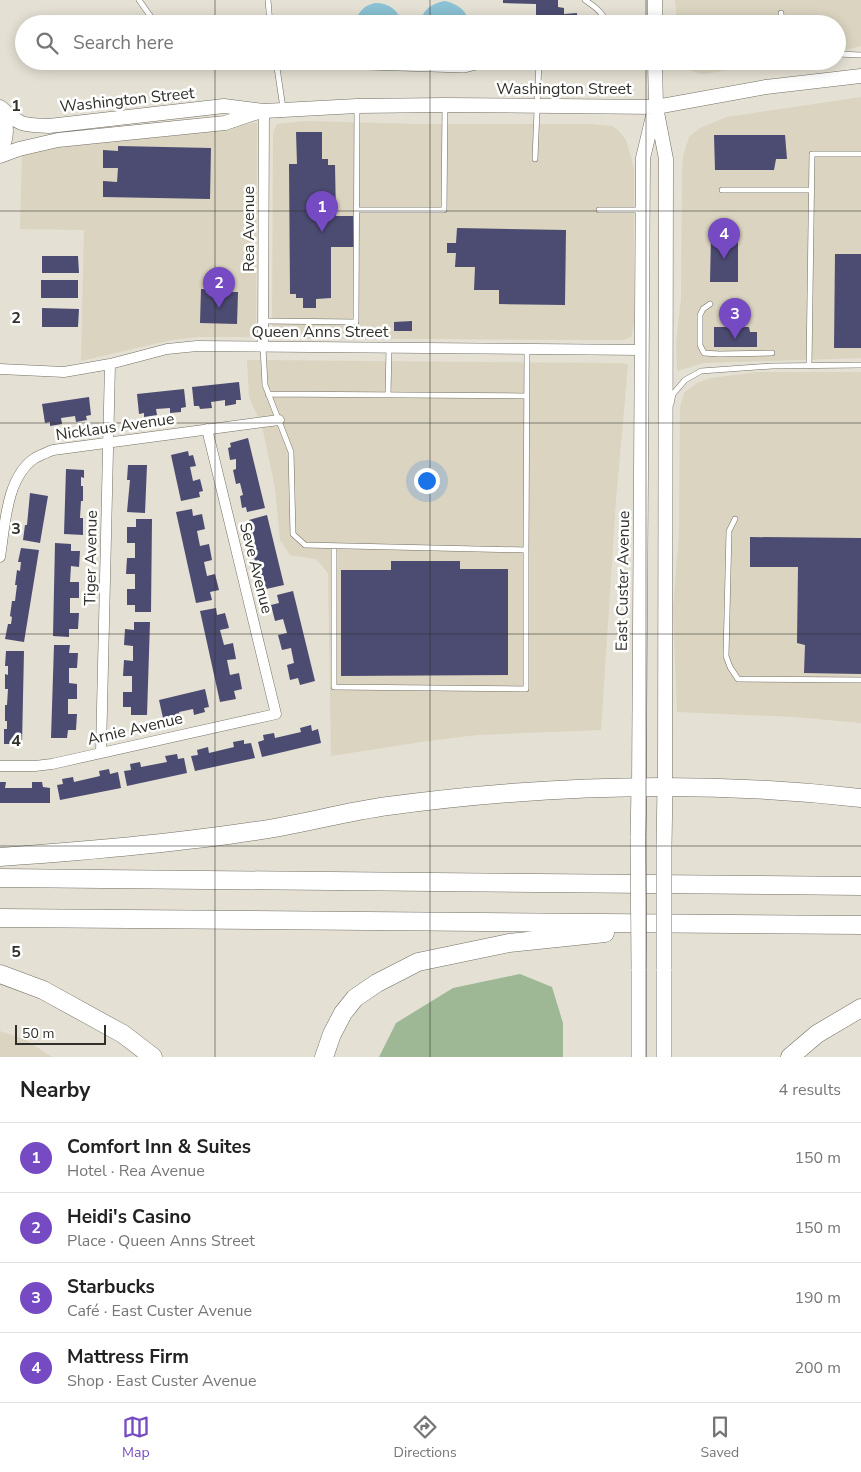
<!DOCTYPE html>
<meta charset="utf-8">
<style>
body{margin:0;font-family:"Nunito Sans",sans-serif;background:#f6f6f6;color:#222}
.scale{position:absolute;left:15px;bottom:12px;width:91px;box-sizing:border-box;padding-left:5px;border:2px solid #302f2a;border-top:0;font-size:14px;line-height:18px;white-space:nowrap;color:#302f2a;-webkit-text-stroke:4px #fff;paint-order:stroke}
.you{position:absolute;left:426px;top:480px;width:18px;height:18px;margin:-12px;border:4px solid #fff;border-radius:50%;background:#1a73e8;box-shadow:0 0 0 8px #1a73e833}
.badge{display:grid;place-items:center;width:32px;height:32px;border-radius:50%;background:#764ac3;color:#fff;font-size:16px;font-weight:700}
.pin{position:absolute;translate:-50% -41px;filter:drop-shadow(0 1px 2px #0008)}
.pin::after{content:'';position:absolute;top:26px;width:18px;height:15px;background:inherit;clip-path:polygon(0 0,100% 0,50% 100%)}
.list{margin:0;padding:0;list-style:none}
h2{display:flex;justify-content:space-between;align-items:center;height:65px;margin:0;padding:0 20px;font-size:21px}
h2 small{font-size:16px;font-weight:400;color:#767676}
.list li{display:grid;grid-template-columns:32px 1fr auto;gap:15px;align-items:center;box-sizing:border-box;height:70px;padding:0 20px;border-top:1px solid #e0e0e0}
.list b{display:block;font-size:19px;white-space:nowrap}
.list p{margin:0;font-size:16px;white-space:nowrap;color:#767676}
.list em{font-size:16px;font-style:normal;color:#767676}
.icon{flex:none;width:28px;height:28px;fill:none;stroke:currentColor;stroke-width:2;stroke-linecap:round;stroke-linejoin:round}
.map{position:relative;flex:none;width:861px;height:1057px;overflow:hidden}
.search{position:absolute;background:#fff;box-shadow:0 2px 12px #0003;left:15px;right:15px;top:15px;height:55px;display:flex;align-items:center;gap:12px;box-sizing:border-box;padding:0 18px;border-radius:28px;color:#767676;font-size:19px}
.sheet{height:345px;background:#fff}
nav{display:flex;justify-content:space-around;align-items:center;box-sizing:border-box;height:70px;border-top:1px solid #e0e0e0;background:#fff;font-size:14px;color:#767676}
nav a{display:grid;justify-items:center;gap:2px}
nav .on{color:#764ac3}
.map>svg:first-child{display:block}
.built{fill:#dad4c0}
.green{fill:#9eb896}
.water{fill:#8ac1d3}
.building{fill:#4c4b71}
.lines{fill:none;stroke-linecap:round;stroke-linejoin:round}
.lane-casing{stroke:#736f64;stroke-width:6}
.street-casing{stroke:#736f64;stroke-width:11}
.secondary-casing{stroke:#736f64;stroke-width:15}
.primary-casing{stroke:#736f64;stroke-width:16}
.highway-casing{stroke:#736f64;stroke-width:19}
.lane{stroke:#fff;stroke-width:5}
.street{stroke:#fff;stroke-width:10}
.secondary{stroke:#fff;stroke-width:14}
.primary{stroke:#fff;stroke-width:15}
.highway{stroke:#fff;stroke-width:18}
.primary-bridge-casing{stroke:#736f64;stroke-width:16;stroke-linecap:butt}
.primary-bridge{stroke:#fff;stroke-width:15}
.grid{fill:none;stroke:#302f2a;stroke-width:1;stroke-opacity:0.55}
.labels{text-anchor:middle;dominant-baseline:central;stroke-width:5;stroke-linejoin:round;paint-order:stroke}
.street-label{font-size:16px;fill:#302f2a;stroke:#fff}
.grid-label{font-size:16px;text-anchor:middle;font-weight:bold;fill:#302f2a;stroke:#fff;stroke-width:5;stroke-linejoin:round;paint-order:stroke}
</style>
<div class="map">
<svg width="861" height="1057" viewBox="0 0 861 1057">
<rect width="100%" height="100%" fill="#e4e0d3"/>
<path class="built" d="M675,0H861V46L837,52V24H677Z
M685,61H788L703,74L694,72L687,67Z
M861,97V358L704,363L677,371L676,343L681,299L682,175L683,156L689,137L700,128L727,117Z
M306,121L419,124H590L612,126L618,130L626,140L634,168V324L631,337L623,340H598L280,338L274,336L272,331L273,132L277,124Z
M257,123L256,322L254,334L249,337H199L171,340L81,361L84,230L20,229L22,153L61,146Z
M247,360L615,363H623L628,365L616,500L601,730L477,735L421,742L331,756L328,573L316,559L290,555L280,540L275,488L262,426L249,397Z
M757,372H861V723L795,717L677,712L673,610L679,534L680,407L684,393L697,383L711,378Z
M0,1031L26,1040L52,1057H0Z"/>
<path class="green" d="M520,974L552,987L563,1023V1057H379L396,1023L453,988Z"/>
<path class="water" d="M445,1C458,4 467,10 469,24H420C422,10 432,3 445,1Z
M375,3C389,3 399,10 402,24H355C358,12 363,6 375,3Z"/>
<path class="building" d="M503,0H558V7L564,8V14L577,13V24L536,21V4L503,3Z
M491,18L510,19V24H491Z
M296,132H322V159H328V165H335L336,216H353L354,247H331V298L316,299V308H303V298H296V294H290L289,164H297Z
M714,135H785L787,159H776L774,170H715Z
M118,146L211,148L210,199L103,197V181L117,182L118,168H103V150L118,151Z
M457,228L566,230L565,305L499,304V290H474L475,267H455L456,253H447V243H456Z
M711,236H738V282H710Z
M835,254H861V348H834Z
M42,256H78L79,273H42Z
M41,280H78V298H41Z
M224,285H231L230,292H238L237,324L200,323L201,289L224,290Z
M42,308L79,309L78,327H42Z
M412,321V331H394V322Z
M714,327H749L750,332H757V347H714Z
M239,382L241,400H236V404L225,406V400L211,402L212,408L200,409L199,406H194L192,387Z
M184,389L186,407L181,408V412L170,413V408L156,409L157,415L144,417V413L139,414L137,394Z
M89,397L91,415L86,416L87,420L76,422L75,416L61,418L62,424L50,426V422L45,423L42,404Z
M248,438L265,508L247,512L246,507L242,508L240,496L243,495L240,483L236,484L233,470L236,469V459L230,460L228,448L231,447L230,443Z
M188,451L189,456L193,455L196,466L190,467L193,481L200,479L203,491L199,492L200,497L181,501L171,455Z
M128,465H147L145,513L127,512L130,480H127Z
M66,469L84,470V478L81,477V486H83V501H81L80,518H83V535L64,534Z
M30,493L48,496L40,543L23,540L25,525H27Z
M192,509L193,516L202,514L205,529L197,531L200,546L209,544L212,560L204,562L207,576L215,574L219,590L210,592L212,600L196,603L176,512Z
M267,515L284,585L266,589L264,584H261L258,573L262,572L259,560L255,561L251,547L255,546L254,536L249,537L246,525L250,524L249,520Z
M136,519H152L151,612H135V605H127V589H135V574H126L127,558H135V543H127V527H136Z
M750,537L861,538V674L804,673L805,645L797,643L798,567H750Z
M55,543L71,544V551H80L79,567L71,566L70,582H79V598H70V613H79L78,629H69V637L53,636Z
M21,548L39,550L24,642L5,639L8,624H11L12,617L10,616L12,601H15L17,585H15L17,570L20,571L21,562H18Z
M391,561H460V569H508V675L341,676V570H391Z
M293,591L315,681L300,685L298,678L290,680L287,665L294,663L291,648L282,650L278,635L287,633L283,619L275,621L271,605L279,603L277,595Z
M216,608L217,615L225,613L229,628L220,630L224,645L233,643L236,659L227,660L230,675L239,673L242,689L234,691L236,699L220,702L200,611Z
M134,622H150L147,715H131V707H123V692H132V676H123L124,660L133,661V646L124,645L125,629L134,630Z
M54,645H70L69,653H78L77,668H69V683L77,684V699H68V714H77L76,730H68L67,738H51Z
M6,651H24L22,744H4V729H7V721H5V705H7L8,689H5V674L8,675V666H5Z
M205,689L209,707L204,708L205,712L194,715L193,709L179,712L181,718L168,721V717L163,718L159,700Z
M311,725L312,731L318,729L321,743L262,757L258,742L264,740L263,735L274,733L275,738L301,732L300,728Z
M244,740V744L251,743L255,758L195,771L191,756L198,755L197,750L208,747L209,753L234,747L233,742Z
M177,754L178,759L184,758L187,773L127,786L124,771L131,770L130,764L140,762L141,767L167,762L165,756Z
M109,769L110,774L118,772L121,788L60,800L57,785L63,784L62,779L73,777L74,782L100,776L99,771Z
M0,782H6L5,788H32V782H42L43,787L50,788V803H0Z"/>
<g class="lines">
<defs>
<path id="lane" d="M139,0L156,24
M268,0L270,24
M585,0C595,7 603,12 607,24
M781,13L782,24
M837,54L861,55
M188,61L192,64L277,67
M276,61L283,108
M294,61L303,65L464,70L500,61
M535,159L539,61
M722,190H811
M357,210H444L445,105
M599,210H641
M710,304L703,309L700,315V345L704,353L719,354L772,353
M264,321L356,322L357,107
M263,347L265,385L291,452L293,534L305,545L526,550L527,349
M809,366L812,154H861
M268,394L527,396
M388,395L389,348
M671,404L673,394L685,380L701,371L772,366L861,365
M735,519L729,531L726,656L730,667L738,679L861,680
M334,546V687L526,689V550"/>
<path id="street" d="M263,347L264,111
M0,369L64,372L110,364L167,349L197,346L643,350
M0,557C5,526 6,477 35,458C41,455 47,452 53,450L279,420
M101,752L110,364
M0,766H35L52,764L276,714L207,429"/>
<path id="secondary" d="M655,0V24
M655,61L656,107L666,159L665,787
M0,107C21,126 22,125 49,126L224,106L264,111L357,106L445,105L656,107L766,87L861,76
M0,109C8,123 8,138 0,151
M0,156L19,149L58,140L225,123L258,112
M639,788L643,158L654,112"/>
<path id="primary" d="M638,838L639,788
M664,846L665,787
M664,969V1057
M639,1057V969"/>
<path id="highway" d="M0,857C85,851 171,844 255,831C300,825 343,812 388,806C544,785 704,780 861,798
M0,878L861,886
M0,918L861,925
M0,974L43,990L123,1034L153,1057
M324,1057L332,1034L343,1013L355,998L377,983L418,962L509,943L605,933
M790,1057L817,1034L861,1008"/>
</defs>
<use href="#lane" class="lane-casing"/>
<use href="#street" class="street-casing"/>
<use href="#secondary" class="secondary-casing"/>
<use href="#primary" class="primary-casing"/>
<use href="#highway" class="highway-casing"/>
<use href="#lane" class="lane"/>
<use href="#street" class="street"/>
<use href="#secondary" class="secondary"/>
<use href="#primary" class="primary"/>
<use href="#highway" class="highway"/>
<defs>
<path id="primary-bridge" d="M638,838L639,969
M664,969V846"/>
</defs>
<use href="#primary-bridge" class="primary-bridge-casing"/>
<use href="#primary-bridge" class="primary-bridge"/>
</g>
<path class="grid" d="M215,0V24M430,0V24M646,0V24M215,61V1057M430,61V1057M646,61V1057M0,211H861M0,423H861M0,634H861M0,846H861"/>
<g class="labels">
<g class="street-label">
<text x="564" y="89">Washington Street</text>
<text transform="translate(127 100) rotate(-6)">Washington Street</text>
<text transform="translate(249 229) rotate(-90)">Rea Avenue</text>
<text x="320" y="332">Queen Anns Street</text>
<text transform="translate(115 427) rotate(-8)">Nicklaus Avenue</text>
<text transform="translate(91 558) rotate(-89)">Tiger Avenue</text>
<text transform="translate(256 568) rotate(76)">Seve Avenue</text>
<text transform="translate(623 581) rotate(-89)">East Custer Avenue</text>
<text transform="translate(135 729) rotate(-13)">Arnie Avenue</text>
</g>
</g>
<g class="grid-label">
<text x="16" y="111">1</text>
<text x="16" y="323">2</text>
<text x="16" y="534">3</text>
<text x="16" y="746">4</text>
<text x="16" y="957">5</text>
</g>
</svg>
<div class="scale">50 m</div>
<div class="you"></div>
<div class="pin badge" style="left:322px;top:232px">1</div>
<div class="pin badge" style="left:219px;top:308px">2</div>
<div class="pin badge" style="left:735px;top:339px">3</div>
<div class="pin badge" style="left:724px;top:259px">4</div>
<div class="search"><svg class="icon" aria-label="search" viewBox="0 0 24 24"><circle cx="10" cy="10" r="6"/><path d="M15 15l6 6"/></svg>Search here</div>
</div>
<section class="sheet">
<h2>Nearby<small>4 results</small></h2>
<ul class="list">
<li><span class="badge">1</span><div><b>Comfort Inn &amp; Suites</b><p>Hotel · Rea Avenue</p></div><em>150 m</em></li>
<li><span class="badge">2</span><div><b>Heidi's Casino</b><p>Place · Queen Anns Street</p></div><em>150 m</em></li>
<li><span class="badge">3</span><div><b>Starbucks</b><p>Café · East Custer Avenue</p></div><em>190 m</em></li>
<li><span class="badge">4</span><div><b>Mattress Firm</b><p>Shop · East Custer Avenue</p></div><em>200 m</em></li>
</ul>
</section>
<nav>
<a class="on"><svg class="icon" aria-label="map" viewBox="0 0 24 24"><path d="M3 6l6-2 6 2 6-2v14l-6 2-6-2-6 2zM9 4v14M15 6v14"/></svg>Map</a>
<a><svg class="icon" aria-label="directions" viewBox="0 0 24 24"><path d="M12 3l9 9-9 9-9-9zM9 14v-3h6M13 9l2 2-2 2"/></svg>Directions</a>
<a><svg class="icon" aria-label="saved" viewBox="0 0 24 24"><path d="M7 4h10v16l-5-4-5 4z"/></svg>Saved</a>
</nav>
